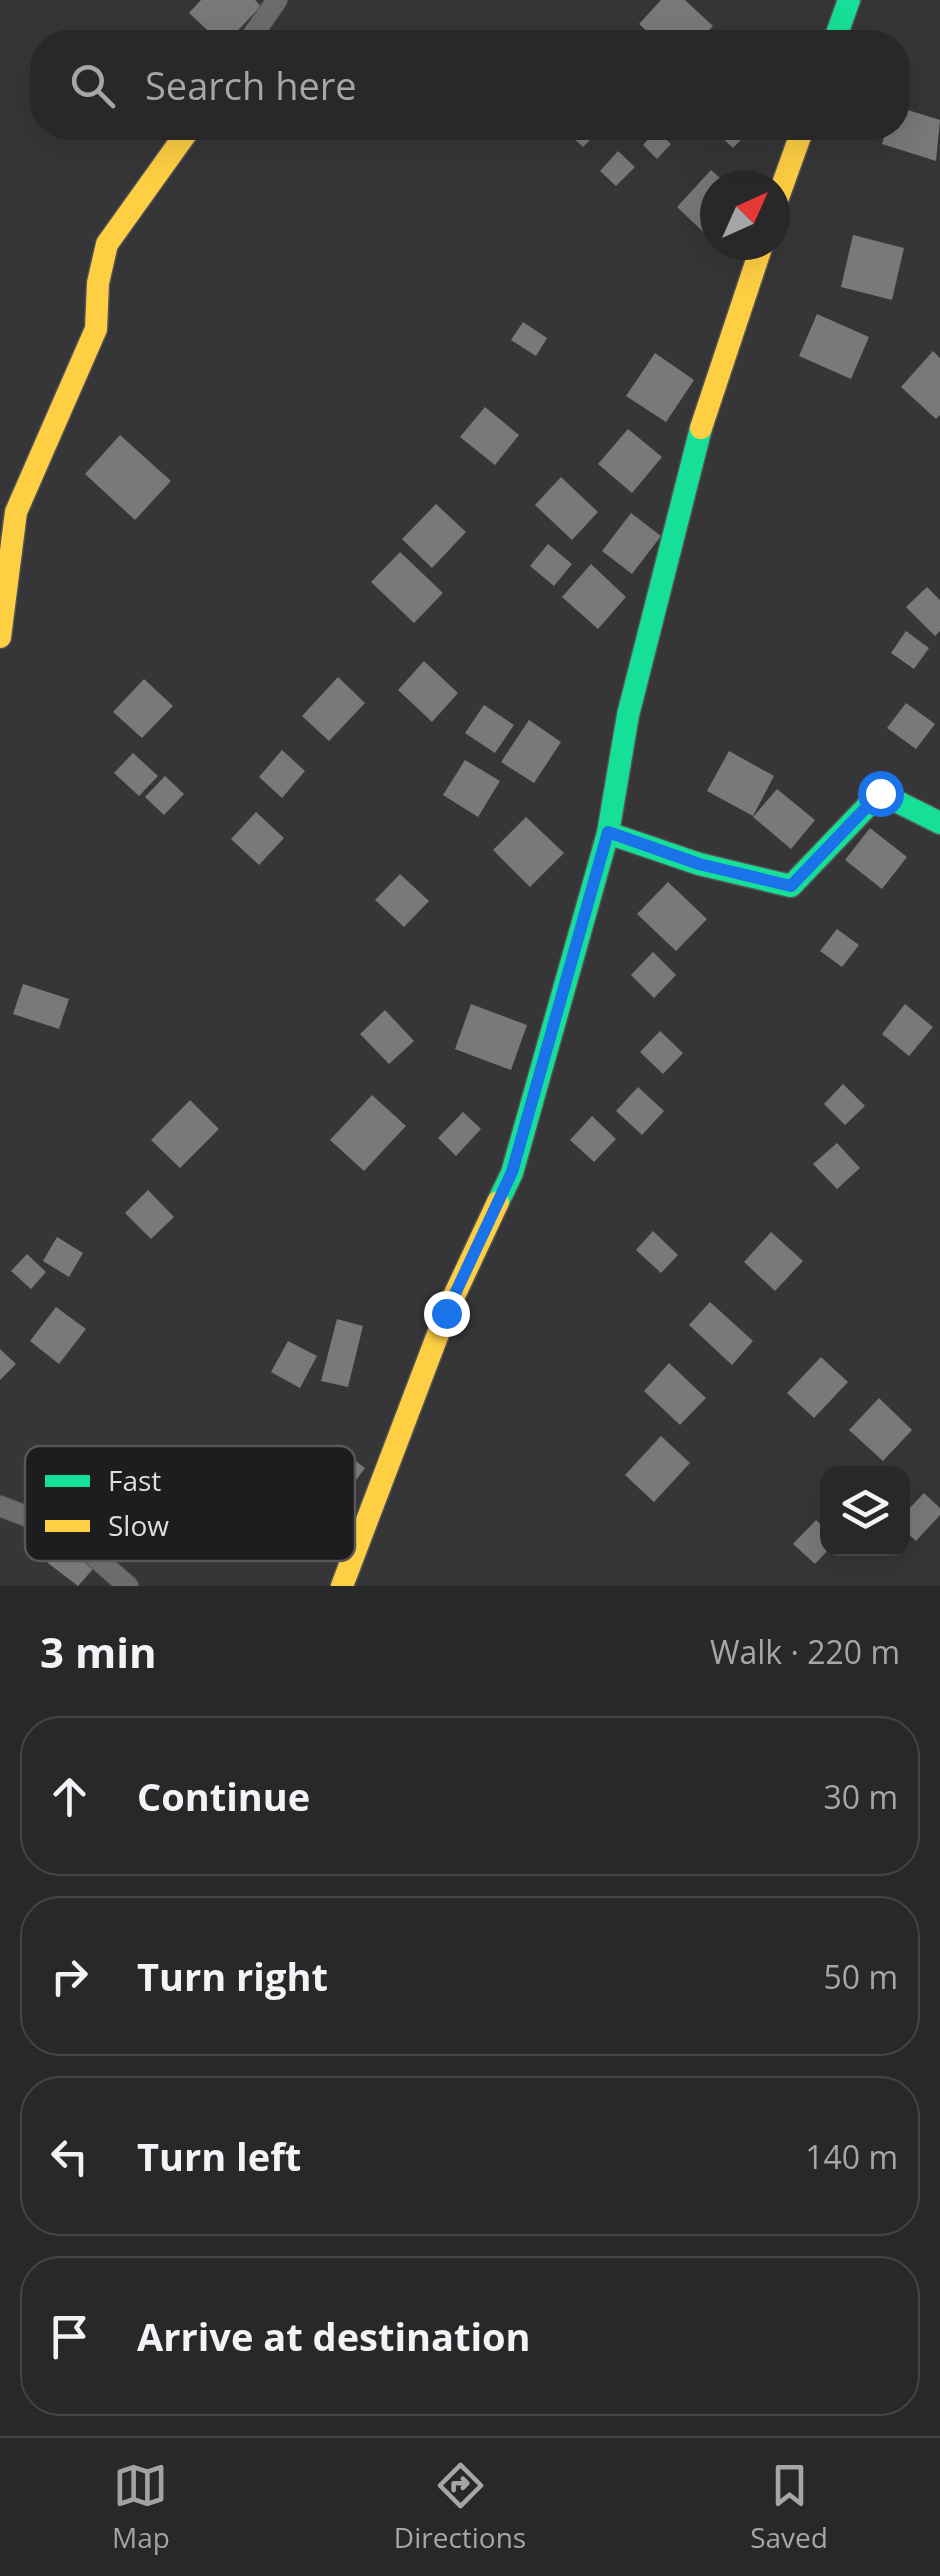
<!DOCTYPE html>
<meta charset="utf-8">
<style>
body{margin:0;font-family:"Open Sans",sans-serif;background:#303031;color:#f1f3f6}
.controls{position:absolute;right:30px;bottom:30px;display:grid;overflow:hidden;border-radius:20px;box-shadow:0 10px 40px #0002}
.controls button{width:90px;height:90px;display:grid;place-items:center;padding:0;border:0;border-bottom:2px solid #444446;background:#282829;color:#f1f3f6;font:50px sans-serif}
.compass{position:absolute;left:700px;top:170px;width:90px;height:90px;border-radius:50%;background:#282829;box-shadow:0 10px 40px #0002;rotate:45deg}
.stop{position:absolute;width:30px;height:30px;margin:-22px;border:8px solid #1a73e8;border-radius:50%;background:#fff}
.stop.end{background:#1a73e8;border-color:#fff;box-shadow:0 2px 10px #0008}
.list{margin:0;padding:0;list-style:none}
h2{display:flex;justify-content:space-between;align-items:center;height:130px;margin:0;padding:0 40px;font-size:42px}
h2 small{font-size:32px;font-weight:400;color:#a5a6a8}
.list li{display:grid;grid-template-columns:65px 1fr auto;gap:30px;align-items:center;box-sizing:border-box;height:160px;margin:0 20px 20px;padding:0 20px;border:2px solid #444446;border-radius:40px}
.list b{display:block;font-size:38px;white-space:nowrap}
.list em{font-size:32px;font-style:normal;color:#a5a6a8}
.icon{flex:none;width:55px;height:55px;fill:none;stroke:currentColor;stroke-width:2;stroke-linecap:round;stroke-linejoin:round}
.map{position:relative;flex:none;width:940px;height:1586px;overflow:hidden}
.search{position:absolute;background:#282829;box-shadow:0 10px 40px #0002;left:30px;right:30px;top:30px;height:110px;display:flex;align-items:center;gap:25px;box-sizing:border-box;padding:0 35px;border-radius:40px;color:#a5a6a8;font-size:38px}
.sheet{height:850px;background:#282829}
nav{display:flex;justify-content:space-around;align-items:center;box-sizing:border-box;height:140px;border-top:2px solid #444446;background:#282829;font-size:28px;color:#a5a6a8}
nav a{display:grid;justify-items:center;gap:5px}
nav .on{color:#a3a3a5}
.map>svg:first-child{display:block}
.building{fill:#79797a}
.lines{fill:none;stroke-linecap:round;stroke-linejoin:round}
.street-casing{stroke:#545355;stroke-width:22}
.fast-casing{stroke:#545355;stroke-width:25}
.slow-casing{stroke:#545355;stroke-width:25}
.street{stroke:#6c6c6d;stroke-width:20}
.fast{stroke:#16e098;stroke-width:22}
.slow{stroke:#ffcf43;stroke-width:22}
.route{stroke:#1a73e8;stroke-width:12}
.key{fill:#1d1c1e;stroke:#575658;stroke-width:2.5}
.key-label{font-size:28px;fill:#dedee0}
</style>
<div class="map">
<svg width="940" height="1586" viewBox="0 0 940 1586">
<rect width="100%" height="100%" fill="#363537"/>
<path class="building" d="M201,0H255L261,6L227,42H220L189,13Z
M661,0H685L713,26L698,42H659L639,24Z
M898,107L940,120L936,161L882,144L887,128H898Z
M578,128H588L595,135L583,147L571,136Z
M712,128H752L733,148Z
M656,130L671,144L657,159L643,145Z
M618,151L635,167L616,186L600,171Z
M711,170L728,185H715V243L677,207Z
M853,235L904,248L892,300L841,287Z
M817,314L869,337L851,379L799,356Z
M523,322L547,338L536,356L511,340Z
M933,351L940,358V415L936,419L901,387Z
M655,353L694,380L666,422L626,396Z
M485,407L519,435L495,465L460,437Z
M628,429L662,457L632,493L598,464Z
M120,435L171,481L135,520L85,474Z
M561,477L598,512L572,540L535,505Z
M436,504L466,532L432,568L402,539Z
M631,513L661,536L632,574L602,551Z
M548,544L572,564L554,586L530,566Z
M400,552L443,593L414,623L371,582Z
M591,564L626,597L598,629L562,597Z
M927,587L940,600V631L935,636L906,607Z
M906,631L929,648L914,669L891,653Z
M424,661L458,693L432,722L398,690Z
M338,677L365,703L329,741L302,716Z
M144,679L173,706L142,738L113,712Z
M906,703L935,724L916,749L887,728Z
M484,705L514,725L495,753L465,733Z
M529,720L561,742L534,783L501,762Z
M282,750L305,771L282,798L259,777Z
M729,751L774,776L753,816L707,791Z
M133,753L158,776L139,796L114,773Z
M465,760L500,781L478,817L443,795Z
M165,776L184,794L164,815L145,797Z
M777,789L815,820L791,849L753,817Z
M256,812L284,838L259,865L231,839Z
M526,817L564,853L530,887L493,850Z
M870,828L907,857L882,889L845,860Z
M400,874L429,901L404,927L375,900Z
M668,882L707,919L676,951L637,914Z
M837,929L859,945L842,967L820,951Z
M653,952L676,975L654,998L631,975Z
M23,984L69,999L59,1029L13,1014Z
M471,1004L527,1025L511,1070L455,1049Z
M905,1004L933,1027L909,1056L882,1034Z
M385,1010L414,1041L389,1064L360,1034Z
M660,1031L683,1053L663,1074L640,1052Z
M843,1084L865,1106L845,1125L824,1104Z
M638,1087L664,1111L642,1135L616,1111Z
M372,1095L406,1126L364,1171L330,1140Z
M190,1100L219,1129L180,1168L151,1140Z
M463,1112L481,1129L456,1156L438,1138Z
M592,1116L616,1139L594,1162L570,1140Z
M837,1143L860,1168L837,1189L813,1164Z
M148,1190L174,1217L151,1239L125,1213Z
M653,1231L678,1255L661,1273L636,1250Z
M771,1232L803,1261L775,1291L744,1262Z
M57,1237L83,1253L69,1277L43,1261Z
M27,1254L46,1272L31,1289L11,1271Z
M710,1302L753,1341L732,1365L689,1325Z
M56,1307L86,1329L59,1364L30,1341Z
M337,1319L363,1326L348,1387L321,1381Z
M288,1341L317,1356L300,1388L271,1372Z
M0,1349L16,1364L0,1380Z
M821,1357L848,1382L814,1418L787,1393Z
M669,1363L706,1398L680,1425L644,1391Z
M879,1398L912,1430L883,1461L849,1430Z
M661,1436L690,1463L654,1502L625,1475Z
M334,1445L365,1468L338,1504L307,1480Z
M924,1493L940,1508V1515L916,1541L902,1528V1516Z
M816,1520L828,1531V1550L815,1564L793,1544Z
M63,1538L95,1567L78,1586L44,1560Z"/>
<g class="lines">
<defs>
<path id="street" d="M248,42L277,0
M0,1506L65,1531L128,1586"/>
<path id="fast" d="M834,42L849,0
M608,833L699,864L791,886L880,793L940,823
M498,1202L512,1173L608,833L628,715L701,428"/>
<path id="slow" d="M775,206L803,128
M701,428L762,245
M0,637L16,512L96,329L98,283L107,244L190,128
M342,1586L446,1313L498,1202"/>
</defs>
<use href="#street" class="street-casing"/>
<use href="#fast" class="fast-casing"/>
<use href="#slow" class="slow-casing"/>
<use href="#street" class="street"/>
<use href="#fast" class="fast"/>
<use href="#slow" class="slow"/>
</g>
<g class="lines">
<path class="route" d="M446,1313L512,1172L608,832L699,864L791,886L880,793"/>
</g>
<rect x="25" y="1446" width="330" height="115" rx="15" class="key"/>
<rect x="45" y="1475" width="45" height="12" fill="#16e098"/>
<rect x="45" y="1520" width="45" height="12" fill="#ffcf43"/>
<g class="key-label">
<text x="108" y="1491">Fast</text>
<text x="108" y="1536">Slow</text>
</g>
</svg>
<div class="controls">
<button><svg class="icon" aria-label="layers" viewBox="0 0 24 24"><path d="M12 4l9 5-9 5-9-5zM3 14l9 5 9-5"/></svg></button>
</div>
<svg class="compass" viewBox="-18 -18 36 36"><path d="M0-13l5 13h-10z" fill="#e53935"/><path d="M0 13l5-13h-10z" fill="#a5a6a8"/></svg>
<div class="stop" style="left:880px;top:793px"></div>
<div class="stop end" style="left:446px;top:1313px"></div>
<div class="search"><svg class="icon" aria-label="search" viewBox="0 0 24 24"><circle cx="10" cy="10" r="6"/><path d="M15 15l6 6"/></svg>Search here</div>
</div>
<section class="sheet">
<h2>3 min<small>Walk · 220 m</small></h2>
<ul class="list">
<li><svg class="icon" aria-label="ahead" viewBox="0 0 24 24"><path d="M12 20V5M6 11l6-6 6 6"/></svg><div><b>Continue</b></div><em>30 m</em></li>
<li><svg class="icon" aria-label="right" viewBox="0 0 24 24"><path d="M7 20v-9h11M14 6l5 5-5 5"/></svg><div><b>Turn right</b></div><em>50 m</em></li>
<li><svg class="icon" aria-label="left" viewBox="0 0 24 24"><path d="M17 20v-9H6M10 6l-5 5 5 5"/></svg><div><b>Turn left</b></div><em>140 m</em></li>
<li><svg class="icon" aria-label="arrive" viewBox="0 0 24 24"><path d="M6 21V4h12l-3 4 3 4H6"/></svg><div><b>Arrive at destination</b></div></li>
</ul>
</section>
<nav>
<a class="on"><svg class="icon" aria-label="map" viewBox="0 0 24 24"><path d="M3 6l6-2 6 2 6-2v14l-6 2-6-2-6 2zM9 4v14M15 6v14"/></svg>Map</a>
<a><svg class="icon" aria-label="directions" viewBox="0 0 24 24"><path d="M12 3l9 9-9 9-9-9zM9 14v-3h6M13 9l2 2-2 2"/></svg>Directions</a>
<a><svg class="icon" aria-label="saved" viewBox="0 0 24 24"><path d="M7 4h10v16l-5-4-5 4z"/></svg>Saved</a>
</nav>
